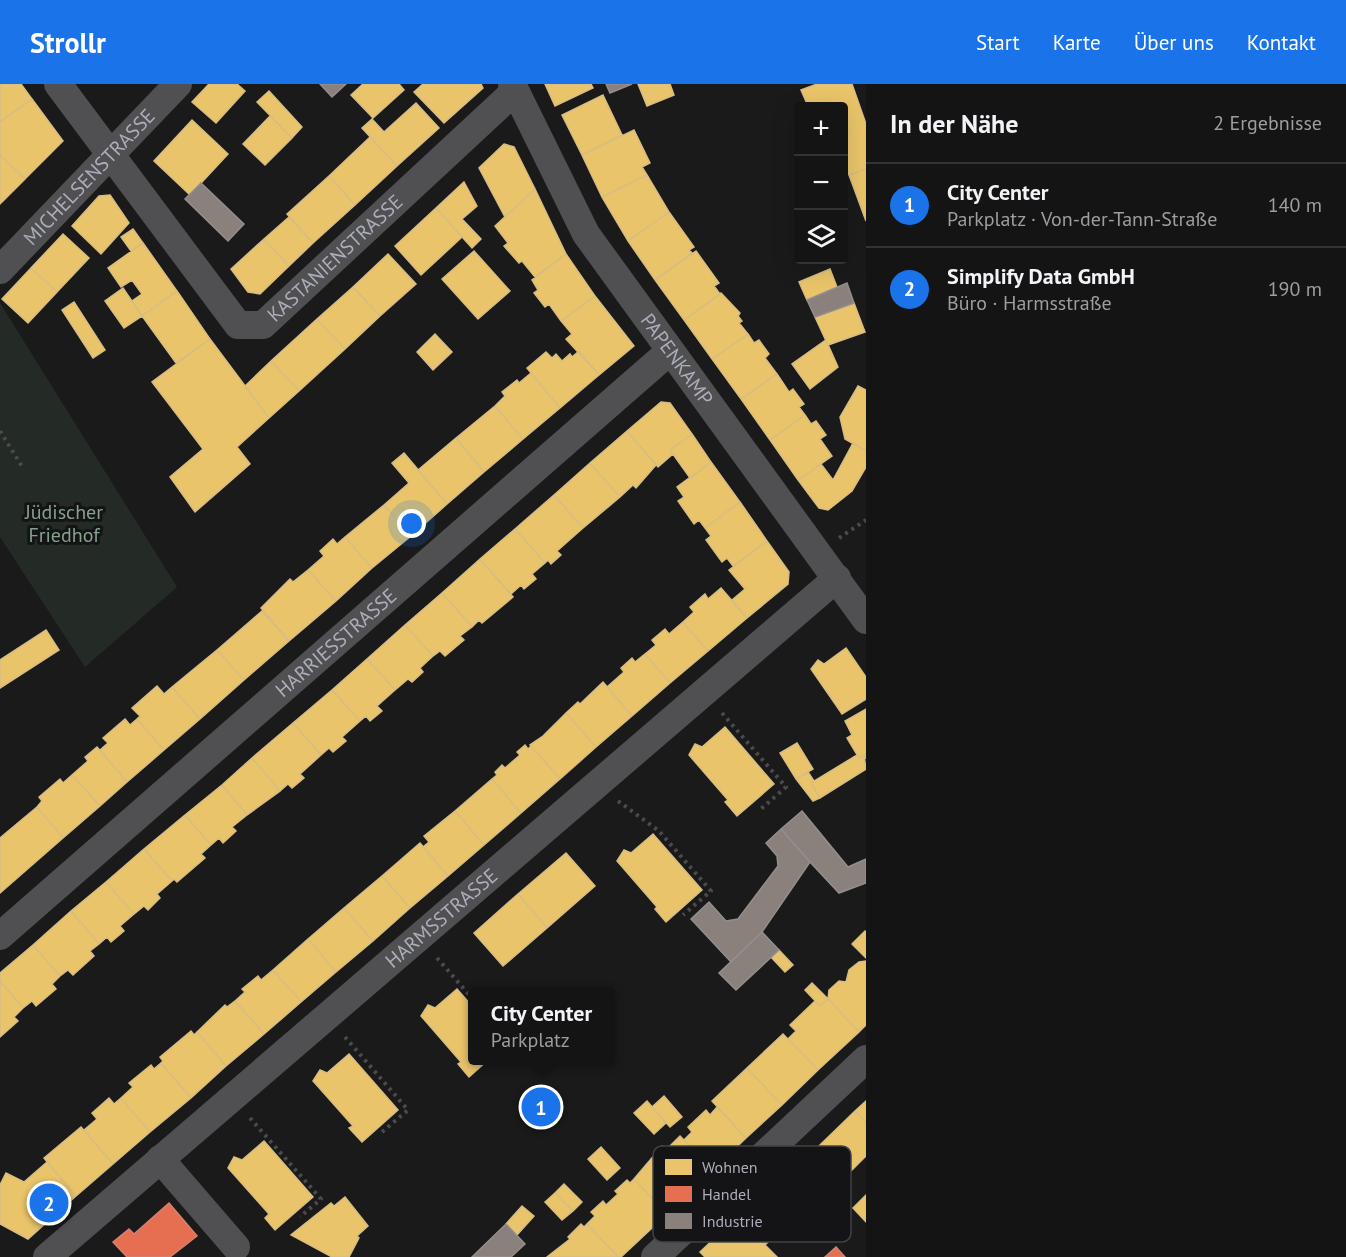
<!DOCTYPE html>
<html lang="de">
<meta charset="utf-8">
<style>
body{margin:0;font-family:"PT Sans",sans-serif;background:#1d1d1d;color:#f1f3f6}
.controls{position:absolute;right:18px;top:18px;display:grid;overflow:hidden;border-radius:6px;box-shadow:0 6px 24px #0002}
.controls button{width:54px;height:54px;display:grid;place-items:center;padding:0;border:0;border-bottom:2px solid #333334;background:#141414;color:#f1f3f6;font:30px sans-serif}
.you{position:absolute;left:412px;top:440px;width:21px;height:21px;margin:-15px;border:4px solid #fff;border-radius:50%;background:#1a73e8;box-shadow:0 0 0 9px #1a73e833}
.badge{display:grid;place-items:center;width:39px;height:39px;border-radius:50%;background:#1a73e8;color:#fff;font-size:20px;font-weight:700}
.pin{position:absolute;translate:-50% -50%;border:3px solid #fff;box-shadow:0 2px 6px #0006}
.popup{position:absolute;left:468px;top:903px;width:147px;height:78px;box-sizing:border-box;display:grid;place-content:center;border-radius:6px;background:#141414;filter:drop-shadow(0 2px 4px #0005);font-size:20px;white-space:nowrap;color:#9d9ea0}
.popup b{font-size:22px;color:#f1f3f6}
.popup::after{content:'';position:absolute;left:50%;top:100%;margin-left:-12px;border:12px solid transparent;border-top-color:#141414}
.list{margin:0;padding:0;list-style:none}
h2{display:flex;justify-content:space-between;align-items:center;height:78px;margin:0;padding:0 24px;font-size:26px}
h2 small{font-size:20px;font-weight:400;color:#9d9ea0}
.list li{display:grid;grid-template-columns:39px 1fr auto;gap:18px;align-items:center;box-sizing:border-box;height:84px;padding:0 24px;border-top:2px solid #333334}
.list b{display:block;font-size:22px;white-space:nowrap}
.list p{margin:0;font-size:20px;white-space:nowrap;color:#9d9ea0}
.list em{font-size:20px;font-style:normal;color:#9d9ea0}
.icon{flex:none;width:33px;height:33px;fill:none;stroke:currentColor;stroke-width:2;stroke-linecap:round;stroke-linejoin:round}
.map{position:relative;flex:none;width:866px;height:1173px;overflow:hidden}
header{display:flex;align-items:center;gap:36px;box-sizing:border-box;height:84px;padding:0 30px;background:#1a73e8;color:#fff}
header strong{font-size:28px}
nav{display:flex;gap:33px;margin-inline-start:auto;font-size:21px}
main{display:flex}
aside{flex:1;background:#141414}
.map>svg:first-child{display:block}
.green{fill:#242a25}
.homes{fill:#e9c46a;stroke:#d7bd82;stroke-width:1.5}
.shops{fill:#e76f51;stroke:#d58270;stroke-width:1.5}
.industry{fill:#8a817c;stroke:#948e8e;stroke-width:1.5}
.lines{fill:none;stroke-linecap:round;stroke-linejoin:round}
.path{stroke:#4b4b4e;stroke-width:4;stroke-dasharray:3 4.5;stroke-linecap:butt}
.minor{stroke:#505053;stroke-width:28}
.labels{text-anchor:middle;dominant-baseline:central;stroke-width:6;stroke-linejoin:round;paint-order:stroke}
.street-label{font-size:20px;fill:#acaeb9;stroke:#141416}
.park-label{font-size:20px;fill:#85a28b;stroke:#141416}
.key{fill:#141416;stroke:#424247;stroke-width:1.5}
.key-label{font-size:16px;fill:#acaeb9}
</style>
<header>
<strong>Strollr</strong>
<nav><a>Start</a><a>Karte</a><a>Über uns</a><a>Kontakt</a></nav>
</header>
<main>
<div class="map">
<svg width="866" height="1173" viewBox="0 0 866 1173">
<rect width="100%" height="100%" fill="#1a1a1a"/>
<path class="green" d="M0,219L177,503L85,583L0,453Z"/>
<path class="homes" d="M0,0H21L32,15L0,38Z
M209,0H237L245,7L216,39L192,18Z
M363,0H399L404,6L373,34L351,11Z
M423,0H481L483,4L444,39L414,8Z
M545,0H591L593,4L555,22Z
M638,0H670L674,11L647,22Z
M817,0H852L866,40V85L849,91L844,78V22H808L801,6Z
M269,7L302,43L292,54L257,18Z
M603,11L622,51L582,71L562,31Z
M32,15L63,57L25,95L0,71V38Z
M416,19L439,44L397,82L362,44L372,35L384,48Z
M270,32L292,54L265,81L243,60Z
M192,36L228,70L190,111L154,77Z
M634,46L650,79L642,83L647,91L602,113L582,71Z
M370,53L397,82L355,121L329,92Z
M504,60L514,63L535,105L505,133L479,84Z
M0,71L25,95L0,120Z
M866,85V137L849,91Z
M647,91L669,128L628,157L602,113Z
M329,92L355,121L313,159L287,130Z
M464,98L477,122L462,135L481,155L472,164L436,124Z
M535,105L566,170L535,193L522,177L519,179L504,162L508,159L495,142Z
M110,111L129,139L101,170L72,142L99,112Z
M436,124L462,153L421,191L395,162Z
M669,128L694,163L689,166L692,169L655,196L628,157Z
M289,133L313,159L289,182L264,155Z
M133,145L143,159L131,167L121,153Z
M63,150L89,174L57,208L31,184Z
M264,155L289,182L260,210L248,208L231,185Z
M143,159L177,207L142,232L132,217L142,210L132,196L121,203L108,184Z
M474,167L510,207L478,235L442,195Z
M696,167L719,199L714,202L720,210L684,236L655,196Z
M388,170L416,200L380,232L353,203Z
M566,170L595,212L561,237L549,220L545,223L534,209L538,206L532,196Z
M31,184L57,208L28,239L2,215Z
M830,185L837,203L807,216L799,198Z
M353,203L380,232L345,265L317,235Z
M123,204L142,232L124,244L105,217Z
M177,207L210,255L176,279L142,232Z
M721,209L740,229L738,232L742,237L739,239L748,250L712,275L684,236Z
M595,212L634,262L599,291L566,255L572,250L561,237Z
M74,218L105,266L93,274L62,226Z
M854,219L865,248L828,261L815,233Z
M317,235L345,265L299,307L271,277Z
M435,250L452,268L433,286L417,268Z
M748,250L754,259L759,256L769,270L765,274L777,290L741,315L712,275Z
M210,255L269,334L237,363L250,380L195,428L170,393L203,365L152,298Z
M826,256L838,283L810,305L792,280Z
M579,267L599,291L560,324L527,284L546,268L552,274L556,270L562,277L570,270L572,273Z
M271,277L299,307L269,334L245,302Z
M531,289L560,324L523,355L495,322L505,312L502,308L517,296L519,299Z
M777,290L789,308L793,305L804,320L799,323L805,331L770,356L741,315Z
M858,302L866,306V367L845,355L840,333Z
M661,318L670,319L692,350L670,366L673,370L658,383L627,347Z
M495,322L523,355L484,388L456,354Z
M805,331L811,340L816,337L826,351L820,355L832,372L798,396L770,356Z
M627,347L656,381L636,404L633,401L620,413L590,379Z
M692,350L711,378L690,394L670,366Z
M456,354L484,388L447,420L418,386Z
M853,359L866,367V383L852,407L828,426L819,424L798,396L821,380L833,396Z
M404,369L447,420L411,452L384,421L409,399L392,379Z
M711,378L740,418L705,444L699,436L694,440L678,417L684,413L677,403Z
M590,379L620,413L583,444L554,411Z
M554,411L583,444L557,467L561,471L551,480L548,476L545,479L515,445Z
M740,418L767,457L733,482L727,474L722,478L706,456L711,452L705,444Z
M384,421L411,452L372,484L345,453Z
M515,445L545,479L532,490L536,495L524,505L521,501L511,510L480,475Z
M345,453L372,484L336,517L308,486L324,472L320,467L333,455L337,460Z
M767,457L789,488L788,500L747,534L732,516L745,505L729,486Z
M480,475L513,513L482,539L479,536L472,543L442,509Z
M308,486L336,517L289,557L261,524L290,495L293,498Z
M721,504L747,534L708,567L683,538L694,528L690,523L705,510L708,515Z
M442,509L472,543L460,552L464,556L445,572L440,567L433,572L405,541Z
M262,527L289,557L244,596L217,566Z
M683,538L708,567L670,599L645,570L656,561L652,556L665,545L669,550Z
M405,541L433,572L420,584L423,588L412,598L408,595L395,606L367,575Z
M46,546L59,566L0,604V576Z
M846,564L866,593V615L842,630L811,585L818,576L824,580Z
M217,566L244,596L200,635L172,603Z
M645,570L670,599L632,632L607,603L624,588L621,584L632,574L635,578Z
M367,575L395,606L377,622L382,627L370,637L366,632L360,637L332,606Z
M603,598L632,632L596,663L566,629L578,618L580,620Z
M157,602L164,610L172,603L200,635L164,666L137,635L140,632L132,624Z
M332,606L360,637L342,653L346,657L333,668L329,664L321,671L293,639Z
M866,625V674L864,671L859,674L847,654L852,651L845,637Z
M566,629L596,663L560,695L530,661L543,652Z
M125,635L130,641L137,635L164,666L127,698L100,666L108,659L103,654Z
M293,639L321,671L300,690L304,694L292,704L288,700L280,707L252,674Z
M725,643L774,700L737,732L725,718L728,716L689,671L695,660L702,663Z
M797,659L813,685L796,695L780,669Z
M525,661L528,665L531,662L560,695L521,729L492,695L497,691L495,688L502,681L505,684L520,671L517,668Z
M97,663L127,698L100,722L72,691L88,677L85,673Z
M857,671L859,674L864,671L866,685L820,714L811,699Z
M252,674L280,707L247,731L222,701Z
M808,688L814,697L811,699L820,714L813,717L796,695Z
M72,691L100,722L63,754L37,723L42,717L39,713L60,695L63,699Z
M492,695L521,729L484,761L455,727Z
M222,701L247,731L232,743L236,747L223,759L219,754L211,761L185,731Z
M37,723L63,754L0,809V754Z
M455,727L484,761L448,792L423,763L429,758L424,752Z
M185,731L211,761L201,770L205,774L177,798L174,795L172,797L144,765Z
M653,750L702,806L666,838L655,825L657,823L617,777L624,766L631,769Z
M420,759L448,792L410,824L382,792Z
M144,765L172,797L157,810L160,814L148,826L144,822L134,830L106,798Z
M566,769L595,802L547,844L518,810Z
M382,792L410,824L373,857L344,824Z
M106,798L134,830L120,842L124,847L111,858L107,853L99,860L71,827Z
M518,810L547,844L503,882L474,849Z
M344,824L373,857L336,888L308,855Z
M71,827L99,860L90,867L94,872L73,891L68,886L60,892L33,861Z
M865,847L866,848V874L852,860Z
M308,855L336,888L301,918L273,886Z
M33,861L60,892L52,900L56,905L36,922L32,917L23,924L0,897V889Z
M779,866L793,881L785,888L771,873Z
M866,877V941L859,948L828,915L829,906L839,897L846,898L849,886L859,878Z
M273,886L301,918L264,950L235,917L245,908L242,905L258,892L261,896Z
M0,897L23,924L14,933L18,937L0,953Z
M812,899L828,915L820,922L805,906Z
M457,905L472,922V976H488L469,993L458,980L461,978L421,932L428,921L435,924Z
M828,915L859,948L818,986L788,955L796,947L790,941L815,917L820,922Z
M235,917L264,950L226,982L197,948L225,921L227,923Z
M191,947L194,951L197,948L226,982L191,1014L161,979L163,977L160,973Z
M783,950L818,986L782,1021L747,984Z
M349,970L398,1026L362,1058L349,1044L353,1042L313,997L320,986L327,989Z
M161,979L191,1014L150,1048L121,1014L133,1003L129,999L151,981L154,985Z
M747,984L782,1021L746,1054L712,1017Z
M664,1012L682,1033L670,1043L652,1023Z
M109,1014L114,1020L121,1014L150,1048L113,1080L84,1046L97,1035L92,1029Z
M647,1017L666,1039L654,1050L634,1029Z
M866,1017V1038L855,1027Z
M717,1023L746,1054L713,1086L684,1056L692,1048L688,1043L706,1026L710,1031Z
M855,1027L866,1038V1072L848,1090L820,1061Z
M81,1043L113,1080L76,1112L44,1074Z
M680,1052L713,1086L667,1130L634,1095L662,1062L666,1066Z
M264,1057L313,1113L275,1146L265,1134L269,1130L228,1084L234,1073L242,1076Z
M820,1061L848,1090L813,1124L785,1095Z
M601,1063L620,1084L607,1096L588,1075Z
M47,1078L76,1112L28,1155L0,1140V1101L6,1089L24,1098Z
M634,1095L667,1130L621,1173H618L587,1140L595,1132L591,1128L603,1117L606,1121L618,1110L615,1107L627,1096L630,1099Z
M775,1097L802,1125L765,1161L738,1132Z
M564,1100L582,1118L573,1127L555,1109Z
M555,1109L573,1127L562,1136L545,1118Z
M866,1111V1138L853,1124Z
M345,1113L368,1142L357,1152L359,1154L349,1173H332L291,1151L331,1119L334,1122Z
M522,1122L534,1132L517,1151L506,1140Z
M738,1132L765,1161L777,1173H705L700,1168Z
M581,1140L584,1143L587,1140L618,1173H547L570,1155L568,1153Z"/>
<path class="shops" d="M169,1119L197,1152L170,1173H127L113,1158L129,1145L134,1150Z
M836,1163L845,1173H825Z"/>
<path class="industry" d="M320,0H346L332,13Z
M606,0H632L610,9Z
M201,99L244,140L228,157L185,115Z
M847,199L854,219L815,233L807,216Z
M802,727L848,783L866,775V799L839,809L810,778L781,745Z
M781,745L810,778L762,848L731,878L691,835L709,818L726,837L738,835L778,782L777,772L766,759Z
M762,848L779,866L736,906L719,889Z
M506,1140L525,1160L511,1173H472Z"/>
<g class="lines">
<path class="path" d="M0,347L23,384
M839,454L866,436
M722,629L786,703L761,725
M618,717L659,747L711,807L683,831
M437,874L472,914
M345,953L408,1026L382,1048
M494,979L496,976
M250,1034L321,1115L300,1133"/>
<g class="minor">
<path id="s1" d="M58,0L238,241H263L515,7"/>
<path id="s2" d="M512,0L586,150L866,536"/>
<path id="s3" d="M0,186L178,0"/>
<path id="s4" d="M0,852L670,267"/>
<path d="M160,1075L236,1163"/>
<path id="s5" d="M47,1173L837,494"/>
<path d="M655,1173L866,975"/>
</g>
</g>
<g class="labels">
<g class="street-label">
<text stroke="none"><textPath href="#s3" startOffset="129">MICHELSENSTRASSE</textPath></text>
<text stroke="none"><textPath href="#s1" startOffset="424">KASTANIENSTRASSE</textPath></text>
<text stroke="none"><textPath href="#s2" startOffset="322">PAPENKAMP</textPath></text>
<text stroke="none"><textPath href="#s4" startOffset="446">HARRIESSTRASSE</textPath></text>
<text stroke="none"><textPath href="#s5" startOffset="520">HARMSSTRASSE</textPath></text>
</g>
<g class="park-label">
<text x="64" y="428">Jüdischer<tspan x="64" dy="23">Friedhof</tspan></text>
</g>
</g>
<rect x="653" y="1062" width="198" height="96" rx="9" class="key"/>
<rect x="665" y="1075" width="27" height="16" fill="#e9c46a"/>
<rect x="665" y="1102" width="27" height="16" fill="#e76f51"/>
<rect x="665" y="1129" width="27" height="16" fill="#8a817c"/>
<g class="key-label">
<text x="702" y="1089">Wohnen</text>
<text x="702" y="1116">Handel</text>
<text x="702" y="1143">Industrie</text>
</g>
</svg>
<div class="controls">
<button>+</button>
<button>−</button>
<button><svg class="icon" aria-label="layers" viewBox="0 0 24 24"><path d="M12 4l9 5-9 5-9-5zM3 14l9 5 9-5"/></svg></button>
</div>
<div class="you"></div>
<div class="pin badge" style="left:541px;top:1023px">1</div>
<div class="popup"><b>City Center</b>Parkplatz</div>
<div class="pin badge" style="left:49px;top:1119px">2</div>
</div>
<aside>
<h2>In der Nähe<small>2 Ergebnisse</small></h2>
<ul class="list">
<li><span class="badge">1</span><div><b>City Center</b><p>Parkplatz · Von-der-Tann-Straße</p></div><em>140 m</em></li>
<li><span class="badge">2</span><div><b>Simplify Data GmbH</b><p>Büro · Harmsstraße</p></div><em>190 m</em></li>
</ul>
</aside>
</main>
